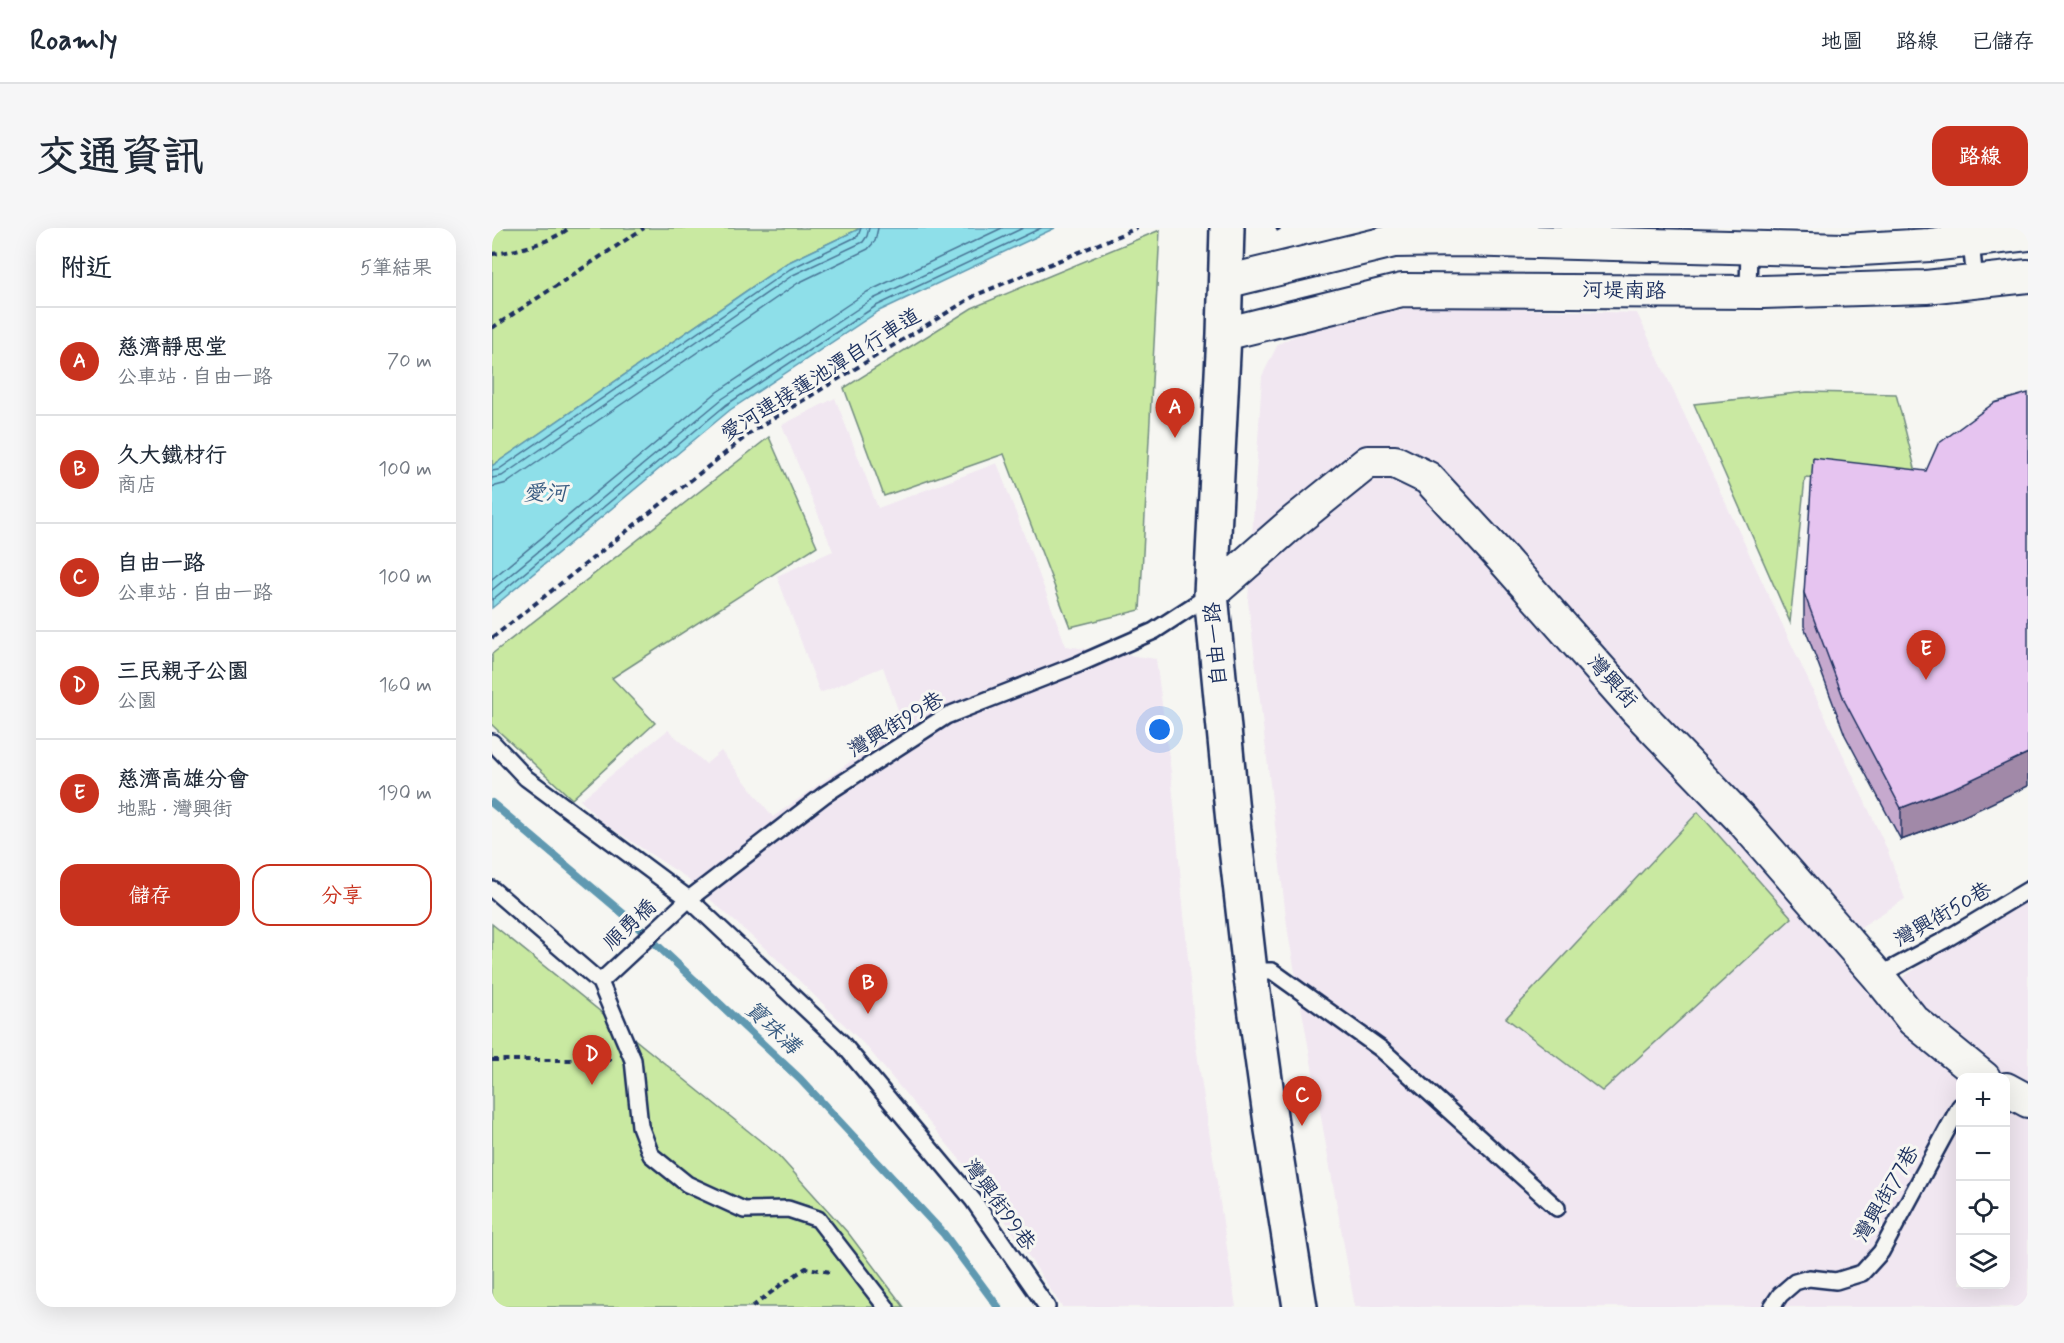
<!DOCTYPE html>
<html lang="zh-TW">
<meta charset="utf-8">
<style>
body{margin:0;font-family:Mynerve,"LXGW WenKai TC",sans-serif;background:#f6f6f7;color:#1f2937}
.controls{position:absolute;right:18px;bottom:18px;display:grid;overflow:hidden;border-radius:12px;box-shadow:0 6px 24px #0002}
.controls button{width:54px;height:54px;display:grid;place-items:center;padding:0;border:0;border-bottom:2px solid #e0e1e3;background:#fff;color:#1f2937;font:30px sans-serif}
.you{position:absolute;left:668px;top:502px;width:21px;height:21px;margin:-15px;border:4px solid #fff;border-radius:50%;background:#1a73e8;box-shadow:0 0 0 9px #1a73e833}
.badge{display:grid;place-items:center;width:39px;height:39px;border-radius:50%;background:#c8321e;color:#fff;font-size:20px;font-weight:700}
.pin{position:absolute;translate:-50% -50px;filter:drop-shadow(0 2px 3px #0008)}
.pin::after{content:'';position:absolute;top:32px;width:21px;height:18px;background:inherit;clip-path:polygon(0 0,100% 0,50% 100%)}
.list{margin:0;padding:0;list-style:none}
h2{display:flex;justify-content:space-between;align-items:center;height:78px;margin:0;padding:0 24px;font-size:26px}
h2 small{font-size:20px;font-weight:400;color:#747a83}
.list li{display:grid;grid-template-columns:39px 1fr auto;gap:18px;align-items:center;box-sizing:border-box;height:108px;padding:0 24px;border-top:2px solid #e0e1e3}
.list b{display:block;font-size:22px;white-space:nowrap}
.list p{margin:0;font-size:20px;white-space:nowrap;color:#747a83}
.list em{font-size:20px;font-style:normal;color:#747a83}
.actions{display:flex;gap:12px;padding:18px 24px}
.actions a{flex:1;padding:14px 0;border:2px solid #c8321e;border-radius:18px;text-align:center;font-size:21px;color:#c8321e}
.actions .main{background:#c8321e;color:#fff}
.icon{flex:none;width:33px;height:33px;fill:none;stroke:currentColor;stroke-width:2;stroke-linecap:round;stroke-linejoin:round}
.map{position:relative;flex:none;width:1536px;height:1079px;overflow:hidden;border-radius:18px}
header{display:flex;align-items:center;gap:36px;box-sizing:border-box;height:84px;padding:0 30px;background:#fff;border-bottom:2px solid #e0e1e3}
header strong{font-size:28px}
nav{display:flex;gap:33px;margin-inline-start:auto;font-size:21px}
.intro{display:flex;align-items:center;justify-content:space-between;box-sizing:border-box;height:144px;padding:0 36px}
h1{margin:0;font-size:42px}
.button{padding:15px 27px;border-radius:18px;background:#c8321e;color:#fff;font-size:21px;font-weight:700}
main{display:flex;gap:36px;padding:0 36px}
aside{flex:1;background:#fff;border-radius:18px;box-shadow:0 6px 24px #0002}
.map>svg:first-child{display:block}
.built{fill:#f1e7f1;fill-rule:evenodd}
.green{fill:#c9e9a1;stroke:#728c80;stroke-width:1.5}
.water{fill:#8edfe9;stroke:#6099b1;stroke-width:1.5}
.lines{fill:none;stroke-linecap:round;stroke-linejoin:round}
.shore{stroke:#497596;stroke-width:1.5}
.stream{stroke:#6099b1;stroke-width:8}
.service-casing{stroke:#1b2f5e;stroke-width:20}
.minor-casing{stroke:#1b2f5e;stroke-width:36}
.tertiary-casing{stroke:#1b2f5e;stroke-width:38}
.path{stroke:#1b2f5e;stroke-width:4;stroke-dasharray:6 4.5;stroke-linecap:butt}
.service{stroke:#f6f6f2;stroke-width:15}
.minor{stroke:#f6f6f2;stroke-width:32}
.tertiary{stroke:#f6f6f2;stroke-width:33}
.wall{fill:#c6a9ce;stroke:#1b2f5e;stroke-width:1.5}
.shaded-wall{fill:#a189a8;stroke:#1b2f5e;stroke-width:1.5}
.building{fill:#e6c4f0;stroke:#1b2f5e;stroke-width:1.5}
.labels{text-anchor:middle;dominant-baseline:central;stroke-width:6;stroke-linejoin:round;paint-order:stroke}
.street-label{font-size:21px;fill:#1b2f5e;stroke:#f6f6f2}
.water-label{font-size:22px;font-style:italic;fill:#385b81;stroke:#f6f6f2}
</style>
<header>
<strong>Roamly</strong>
<nav><a>地圖</a><a>路線</a><a>已儲存</a></nav>
</header>
<div class="intro"><h1>交通資訊</h1><a class="button">路線</a></div>
<main>
<aside>
<h2>附近<small>5筆結果</small></h2>
<ul class="list">
<li><span class="badge">A</span><div><b>慈濟靜思堂</b><p>公車站 · 自由一路</p></div><em>70 m</em></li>
<li><span class="badge">B</span><div><b>久大鐵材行</b><p>商店</p></div><em>100 m</em></li>
<li><span class="badge">C</span><div><b>自由一路</b><p>公車站 · 自由一路</p></div><em>100 m</em></li>
<li><span class="badge">D</span><div><b>三民親子公園</b><p>公園</p></div><em>160 m</em></li>
<li><span class="badge">E</span><div><b>慈濟高雄分會</b><p>地點 · 灣興街</p></div><em>190 m</em></li>
</ul>
<div class="actions"><a class="main">儲存</a><a>分享</a></div>
</aside>
<div class="map">
<svg width="1536" height="1079" viewBox="0 0 1536 1079">
<rect width="100%" height="100%" fill="#f6f6f2"/>
<filter id="ink" filterUnits="userSpaceOnUse"><feTurbulence type="fractalNoise" baseFrequency=".0167" numOctaves="2"/><feDisplacementMap in="SourceGraphic" scale="12" xChannelSelector="R" yChannelSelector="G"/><feConvolveMatrix kernelMatrix="1 2 1 2 8 2 1 2 1" color-interpolation-filters="sRGB"/></filter>
<g filter="url(#ink)">
<path class="built" d="M930,78L1145,85L1395,621L1413,671L1367,700L1410,750L1536,663V1079H863L796,705L756,373L770,148L786,116L829,95ZM1468,850H1514V1056H1468Z
M343,170L386,280L505,235L574,418L664,431L679,544L704,818L744,1079H570L493,962L374,818L287,733L192,648L110,594L88,572L176,502L214,536L229,523L281,589L411,496L391,439L328,465L285,348L341,323L290,197Z"/>
<path class="green" d="M0,0H369L295,35L0,238Z
M668,2L648,382L578,399L512,226L392,268L352,160L480,80Z
M1315,164L1404,166L1427,256L1313,250L1298,394L1202,176Z
M277,209L325,318L120,450L163,495L80,571L0,497V426Z
M1206,584L1300,690L1110,863L1014,790Z
M0,696L286,927L357,1006L412,1079H0Z"/>
<path class="water" d="M369,0H563L387,83L238,182L0,380V238L295,35Z"/>
<g class="lines">
<path class="shore" d="M0,243L6,242L298,41L366,8L369,0
M0,250L10,248L301,47L371,14L375,8L377,0
M0,259L15,255L306,55L376,21L383,13L386,0
M0,351L225,164L375,64L510,0
M0,362L230,171L379,72L531,0
M0,372L234,177L384,78L549,0"/>
<path class="stream" d="M0,575L134,688L308,851L452,1006L506,1079"/>
<defs>
<path id="service" d="M1479,13L1483,54
M1256,64L1257,19
M0,514L34,550L197,671L349,814L481,972L555,1079
M0,661L108,754L141,832L148,898L159,927L195,956L252,982L296,981L326,991L394,1079
M758,743H780L889,821L1065,980
M1386,748L1451,713L1536,662
M108,754L197,671L332,567L454,488L587,436L662,403L719,366
M1280,1079L1288,1067L1303,1054L1317,1050L1344,1053L1370,1045L1389,1024L1468,878"/>
<path id="minor" d="M733,54L902,13L968,12L1352,22L1438,17L1536,6
M732,106L910,62L1271,64L1434,59L1536,48
M719,366L799,296L876,234H903L936,250L1009,329L1145,483L1249,591L1386,748L1421,792L1492,850
M1514,861L1536,873"/>
<path id="tertiary" d="M735,0L732,106L719,366L741,594L758,743L780,902L808,1079"/>
</defs>
<use href="#service" class="service-casing"/>
<use href="#minor" class="minor-casing"/>
<use href="#tertiary" class="tertiary-casing"/>
<path class="path" d="M784,2L788,0
M0,26C22,24 60,14 77,0
M0,100L152,0
M0,410L261,203L484,67L645,0
M0,832H119
M260,1079L290,1056L314,1040L339,1044"/>
<use href="#service" class="service"/>
<use href="#minor" class="minor"/>
<use href="#tertiary" class="tertiary"/>
</g>
<path class="wall" d="M1312,365L1464,592L1409,612L1353,507L1312,398Z"/>
<path class="shaded-wall" d="M1536,525V558L1464,592L1409,612V580Z"/>
<path class="building" d="M1536,165V525L1464,559L1409,580L1353,474L1312,365L1321,230L1434,243L1446,216L1502,175Z"/>
</g>
<g class="labels">
<g class="street-label">
<text transform="translate(1132 63) rotate(1)">河堤南路</text>
<text transform="translate(329 147) rotate(-32)">愛河連接蓮池潭自行車道</text>
<text transform="translate(724 416) rotate(-95)">自由一路</text>
<text transform="translate(1120 454) rotate(48)">灣興街</text>
<text transform="translate(404 497) rotate(-31)">灣興街99巷</text>
<text transform="translate(1451 687) rotate(-30)">灣興街50巷</text>
<text transform="translate(138 697) rotate(-43)">順勇橋</text>
<text transform="translate(1395 966) rotate(-60)">灣興街77巷</text>
<text transform="translate(507 977) rotate(54)">灣興街99巷</text>
</g>
<g class="water-label">
<text x="53" y="266">愛河</text>
<text transform="translate(280 800) rotate(43)">寶珠溝</text>
</g>
</g>
</svg>
<div class="controls">
<button>+</button>
<button>−</button>
<button><svg class="icon" aria-label="locate" viewBox="0 0 24 24"><circle cx="12" cy="12" r="6"/><path d="M12 2v4M12 18v4M2 12h4M18 12h4"/></svg></button>
<button><svg class="icon" aria-label="layers" viewBox="0 0 24 24"><path d="M12 4l9 5-9 5-9-5zM3 14l9 5 9-5"/></svg></button>
</div>
<div class="you"></div>
<div class="pin badge" style="left:683px;top:210px">A</div>
<div class="pin badge" style="left:376px;top:786px">B</div>
<div class="pin badge" style="left:810px;top:898px">C</div>
<div class="pin badge" style="left:100px;top:857px">D</div>
<div class="pin badge" style="left:1434px;top:452px">E</div>
</div>
</main>
